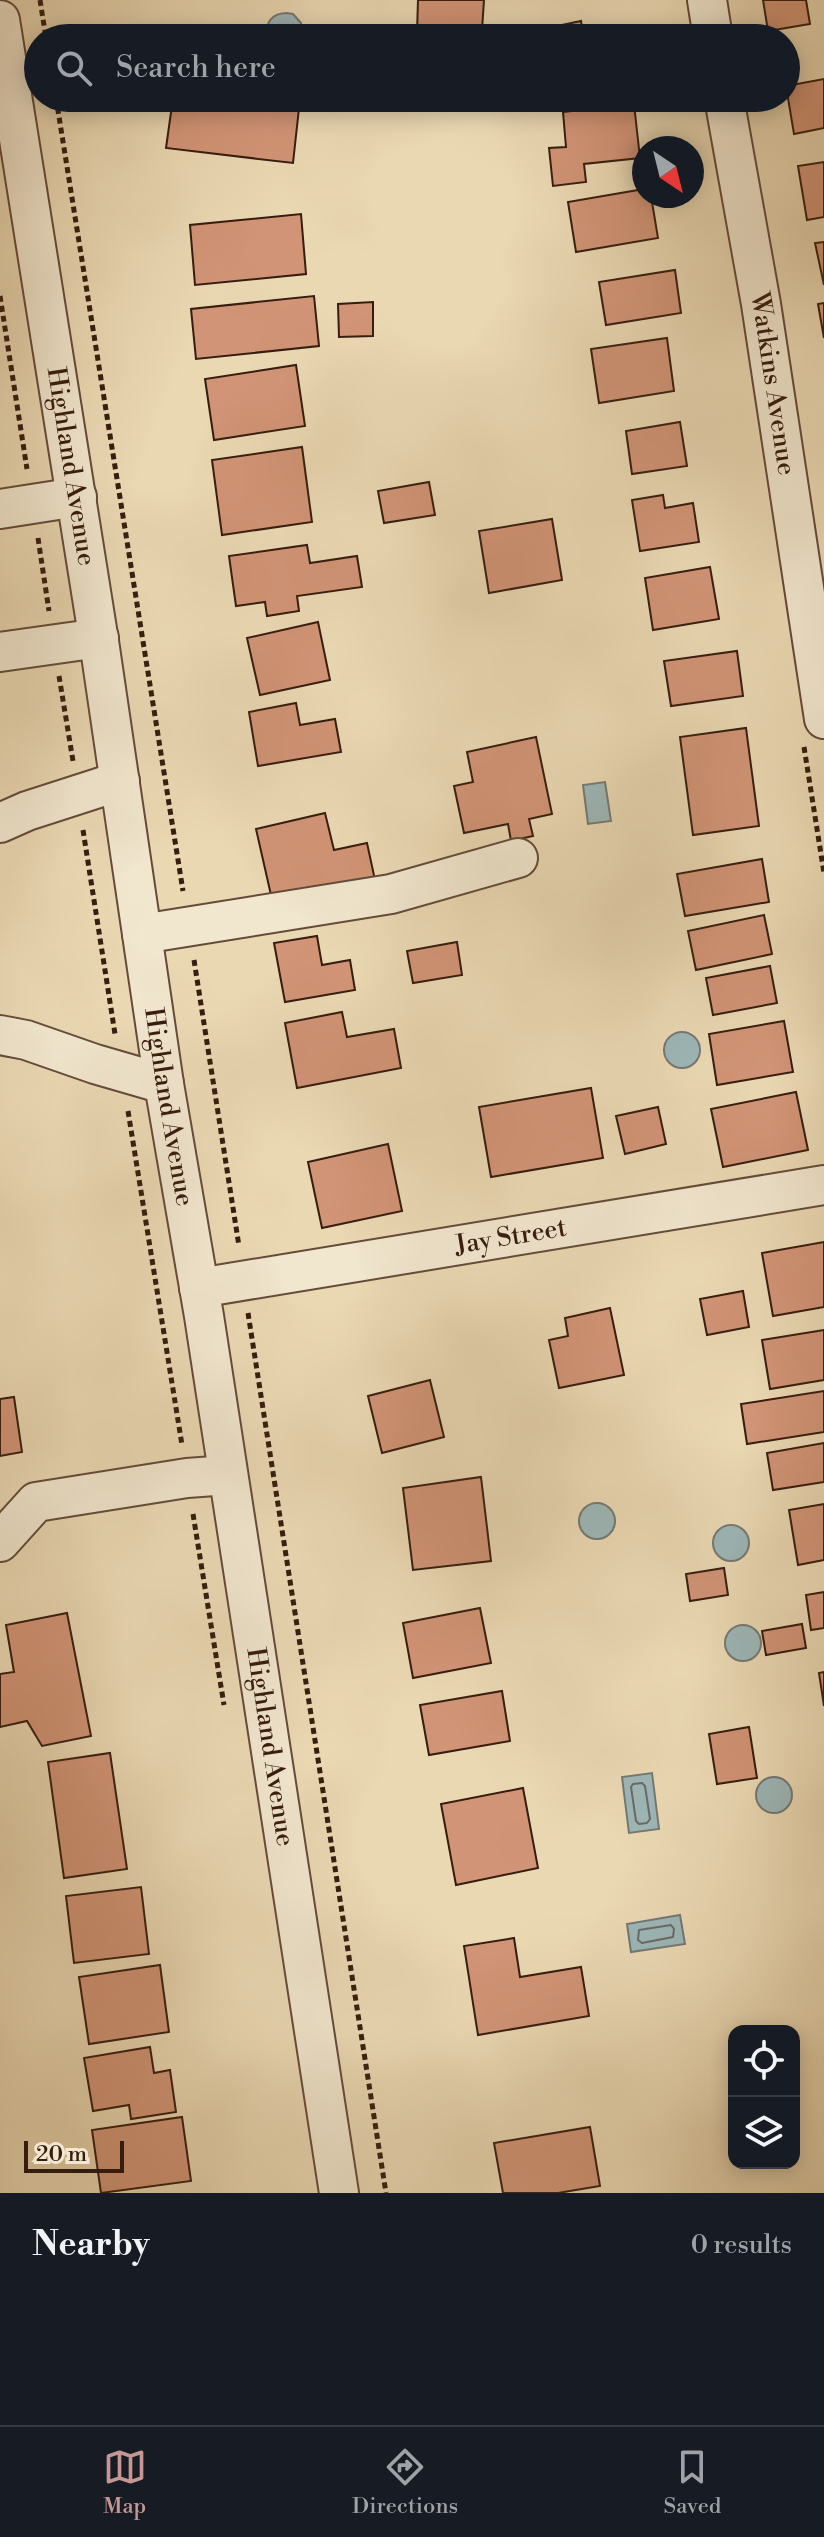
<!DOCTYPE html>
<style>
body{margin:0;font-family:"Libre Bodoni",serif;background:#20242c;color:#f1f3f6}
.controls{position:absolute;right:24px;bottom:24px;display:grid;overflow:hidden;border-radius:16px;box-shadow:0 4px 20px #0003}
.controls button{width:72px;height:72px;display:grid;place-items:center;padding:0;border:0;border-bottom:2px solid #363941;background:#171b24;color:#f1f3f6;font:40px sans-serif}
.compass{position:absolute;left:632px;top:136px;width:72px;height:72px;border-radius:50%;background:#171b24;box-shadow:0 4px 20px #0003;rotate:145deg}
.scale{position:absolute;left:24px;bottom:20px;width:100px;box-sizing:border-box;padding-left:8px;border:4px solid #371c10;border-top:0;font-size:22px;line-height:28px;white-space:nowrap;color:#371c10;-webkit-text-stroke:6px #f1e6ce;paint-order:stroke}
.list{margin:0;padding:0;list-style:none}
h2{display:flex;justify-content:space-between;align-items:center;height:104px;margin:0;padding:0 32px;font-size:34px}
h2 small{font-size:26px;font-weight:400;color:#9ea1a6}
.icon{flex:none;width:44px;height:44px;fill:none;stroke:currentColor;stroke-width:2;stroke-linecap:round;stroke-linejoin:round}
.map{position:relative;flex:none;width:824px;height:2193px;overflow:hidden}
.search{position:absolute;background:#171b24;box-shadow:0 4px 20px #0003;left:24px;right:24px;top:24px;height:88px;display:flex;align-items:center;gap:20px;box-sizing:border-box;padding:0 28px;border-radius:44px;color:#9ea1a6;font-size:30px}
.sheet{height:232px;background:#171b24}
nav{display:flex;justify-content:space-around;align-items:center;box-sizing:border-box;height:112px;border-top:2px solid #363941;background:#171b24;font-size:22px;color:#9ea1a6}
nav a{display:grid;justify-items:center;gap:4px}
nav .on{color:#c59692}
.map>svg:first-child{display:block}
.water{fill:#9db7b8;stroke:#747975;stroke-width:2}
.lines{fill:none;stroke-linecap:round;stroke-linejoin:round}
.shore{stroke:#6a6a64;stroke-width:2}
.building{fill:#d19476;stroke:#371c10;stroke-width:2}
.minor-casing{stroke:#644b39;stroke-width:42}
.path{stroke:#371c10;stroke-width:5;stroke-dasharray:6 4;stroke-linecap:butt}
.minor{stroke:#f1e6ce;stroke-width:38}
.labels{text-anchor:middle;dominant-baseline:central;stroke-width:6;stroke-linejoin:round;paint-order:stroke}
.street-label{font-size:26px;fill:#371c10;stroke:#f1e6ce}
</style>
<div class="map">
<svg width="824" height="2193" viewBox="0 0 824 2193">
<rect width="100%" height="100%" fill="#ead8b3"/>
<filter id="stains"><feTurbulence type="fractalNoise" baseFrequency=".0025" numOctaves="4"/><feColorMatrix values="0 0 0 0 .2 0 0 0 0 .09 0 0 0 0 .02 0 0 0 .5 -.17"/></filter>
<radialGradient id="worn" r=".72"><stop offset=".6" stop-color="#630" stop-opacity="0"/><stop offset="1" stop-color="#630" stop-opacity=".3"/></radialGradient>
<path class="water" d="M287,13L293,14L301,23V38H268C264,23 272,13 287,13Z
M605,782L611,821L588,824L583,785Z
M664 1050a18 18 0 1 1 36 0a18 18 0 1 1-36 0Z
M579 1521a18 18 0 1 1 36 0a18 18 0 1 1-36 0Z
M713 1543a18 18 0 1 1 36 0a18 18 0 1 1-36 0Z
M725 1643a18 18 0 1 1 36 0a18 18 0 1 1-36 0Z
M652,1773L659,1829L629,1833L622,1777Z
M756 1795a18 18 0 1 1 36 0a18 18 0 1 1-36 0Z
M680,1915L685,1944L631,1952L627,1924Z"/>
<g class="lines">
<path class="shore" d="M642,1783L645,1786L650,1819L647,1823L639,1824L636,1821L631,1787L633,1784Z
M671,1925L674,1929L673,1937L642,1943L638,1940L639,1930Z"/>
</g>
<path class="building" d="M418,0H484L482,30L468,35L417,33Z
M763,0H806L810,24L768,31Z
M581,21L584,38H529L528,32Z
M824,79V128L794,134L786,86Z
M173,98L300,99L293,163L166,148Z
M634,104L640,158L584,164L586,182L553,186L549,148L566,147L563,112Z
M824,162V217L807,220L798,166Z
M644,189V196H651L658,238L576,252L568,202Z
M301,214L306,274L195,285L190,225Z
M824,242V285L815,243Z
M675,270L681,313L606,325L599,282Z
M314,296L319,346L196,359L191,309Z
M373,302V336L339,337L338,304Z
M824,303V338L818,304Z
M667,338L674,391L599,403L591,349Z
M296,365L305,426L214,440L205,379Z
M680,422L687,466L632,474L626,431Z
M302,447L312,522L222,535L212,460Z
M429,482L435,515L384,523L378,491Z
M663,495L665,508L693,503L699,542L640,551L632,500Z
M552,519L562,580L489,593L479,531Z
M307,545L310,563L357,556L362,587L297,596L299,611L267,616L265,602L236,606L229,556Z
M710,567L719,619L653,630L645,578Z
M318,622L330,680L260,695L247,638Z
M737,651L743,696L671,706L664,661Z
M296,703L300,725L335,719L341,752L258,766L249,712Z
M746,728L759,826L693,835L680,737Z
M536,737L552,814L529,819L533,836L511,841L508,824L464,833L454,786L473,782L467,752Z
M325,813L334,850L367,843L378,894L276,917L256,829Z
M762,859L769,902L685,916L677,874Z
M764,915L772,954L696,970L688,931Z
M317,936L322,965L350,960L355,990L285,1002L274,943Z
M457,942L462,975L413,983L407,951Z
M770,966L777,1003L713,1015L706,978Z
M342,1012L347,1037L394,1029L401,1068L297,1088L285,1023Z
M784,1021L793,1072L717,1085L709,1034Z
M591,1088L603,1158L491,1177L479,1107Z
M796,1092L808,1150L723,1167L711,1109Z
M658,1107L666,1144L625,1154L616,1116Z
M388,1144L402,1211L322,1228L308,1162Z
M824,1242V1307L773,1316L762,1253Z
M743,1291L749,1327L707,1335L700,1299Z
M610,1308L624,1375L559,1388L549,1340L568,1336L565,1318Z
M824,1330V1380L770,1389L762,1340Z
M430,1380L444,1437L382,1453L368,1396Z
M824,1391V1432L747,1444L741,1404Z
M14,1397L22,1452L0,1456V1399Z
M824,1443V1482L773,1490L767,1453Z
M481,1477L491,1561L413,1570L403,1488Z
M824,1504V1560L798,1565L789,1510Z
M724,1568L728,1595L690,1601L686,1574Z
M824,1592V1628L811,1630L806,1595Z
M480,1608L491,1663L413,1678L403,1623Z
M67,1613L91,1736L42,1746L27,1721L0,1727V1674L14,1672L6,1625Z
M802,1624L806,1648L766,1655L762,1631Z
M824,1672V1706L819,1673Z
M502,1691L510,1741L429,1755L420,1705Z
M749,1727L757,1778L717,1784L709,1734Z
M110,1753L127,1869L64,1878L48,1762Z
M523,1788L538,1868L456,1885L441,1804Z
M141,1887L149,1954L74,1963L66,1896Z
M514,1938L520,1977L581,1967L589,2016L478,2035L464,1946Z
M160,1965L169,2032L89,2044L79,1977Z
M150,2047L154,2073L170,2070L176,2112L131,2119L129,2105L93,2111L84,2058Z
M182,2117L191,2181L101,2193L92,2130Z
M590,2127L600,2186L558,2193H503L494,2143Z"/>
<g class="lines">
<defs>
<g id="minor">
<path d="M707,0L713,38"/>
<path id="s1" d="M0,20L100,648L164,1084L204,1316L339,2193"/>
<path id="s2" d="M724,98L761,304L824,719"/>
<path d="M0,509L77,497"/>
<path d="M0,652L99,638"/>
<path d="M0,823L27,811L120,781"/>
<path d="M142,934L391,894L518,858"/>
<path d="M0,1035L26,1040L95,1064L164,1084"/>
<path id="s3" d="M199,1288L824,1185"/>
<path d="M0,1542L36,1502L187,1478L228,1475"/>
</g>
</defs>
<use href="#minor" class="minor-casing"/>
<path class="path" d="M40,0L46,38
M56,98L183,891
M0,296L27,469
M38,538L49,611
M59,676L73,761
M804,747L824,873
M83,830L115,1034
M194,960L239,1246
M128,1111L182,1445
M248,1313L386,2193
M193,1514L224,1705"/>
<use href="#minor" class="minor"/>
</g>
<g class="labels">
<g class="street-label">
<text stroke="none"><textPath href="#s2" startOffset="290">Watkins Avenue</textPath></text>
<text stroke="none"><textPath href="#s1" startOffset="452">Highland Avenue</textPath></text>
<text stroke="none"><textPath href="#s1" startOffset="1100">Highland Avenue</textPath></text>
<text stroke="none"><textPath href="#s3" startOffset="316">Jay Street</textPath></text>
<text stroke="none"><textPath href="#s1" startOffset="1748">Highland Avenue</textPath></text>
</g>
</g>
<rect width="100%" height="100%" filter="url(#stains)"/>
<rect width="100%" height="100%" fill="url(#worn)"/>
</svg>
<div class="controls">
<button><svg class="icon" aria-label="locate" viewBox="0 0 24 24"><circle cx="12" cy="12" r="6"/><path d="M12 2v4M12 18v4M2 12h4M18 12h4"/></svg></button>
<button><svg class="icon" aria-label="layers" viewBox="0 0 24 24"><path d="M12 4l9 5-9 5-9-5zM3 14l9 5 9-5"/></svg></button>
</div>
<svg class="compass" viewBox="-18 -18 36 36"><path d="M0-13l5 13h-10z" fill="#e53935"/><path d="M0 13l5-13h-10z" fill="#9ea1a6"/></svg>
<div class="scale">20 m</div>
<div class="search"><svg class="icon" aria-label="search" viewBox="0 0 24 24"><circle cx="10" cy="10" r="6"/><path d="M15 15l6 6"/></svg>Search here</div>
</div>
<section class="sheet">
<h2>Nearby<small>0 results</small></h2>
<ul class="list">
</ul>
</section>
<nav>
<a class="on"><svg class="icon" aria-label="map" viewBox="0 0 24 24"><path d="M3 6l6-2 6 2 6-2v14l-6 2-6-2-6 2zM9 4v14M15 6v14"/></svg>Map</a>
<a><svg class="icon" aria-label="directions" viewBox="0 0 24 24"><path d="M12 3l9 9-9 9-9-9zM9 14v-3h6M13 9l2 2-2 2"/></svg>Directions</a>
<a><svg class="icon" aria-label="saved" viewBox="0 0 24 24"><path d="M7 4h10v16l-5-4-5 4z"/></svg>Saved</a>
</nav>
